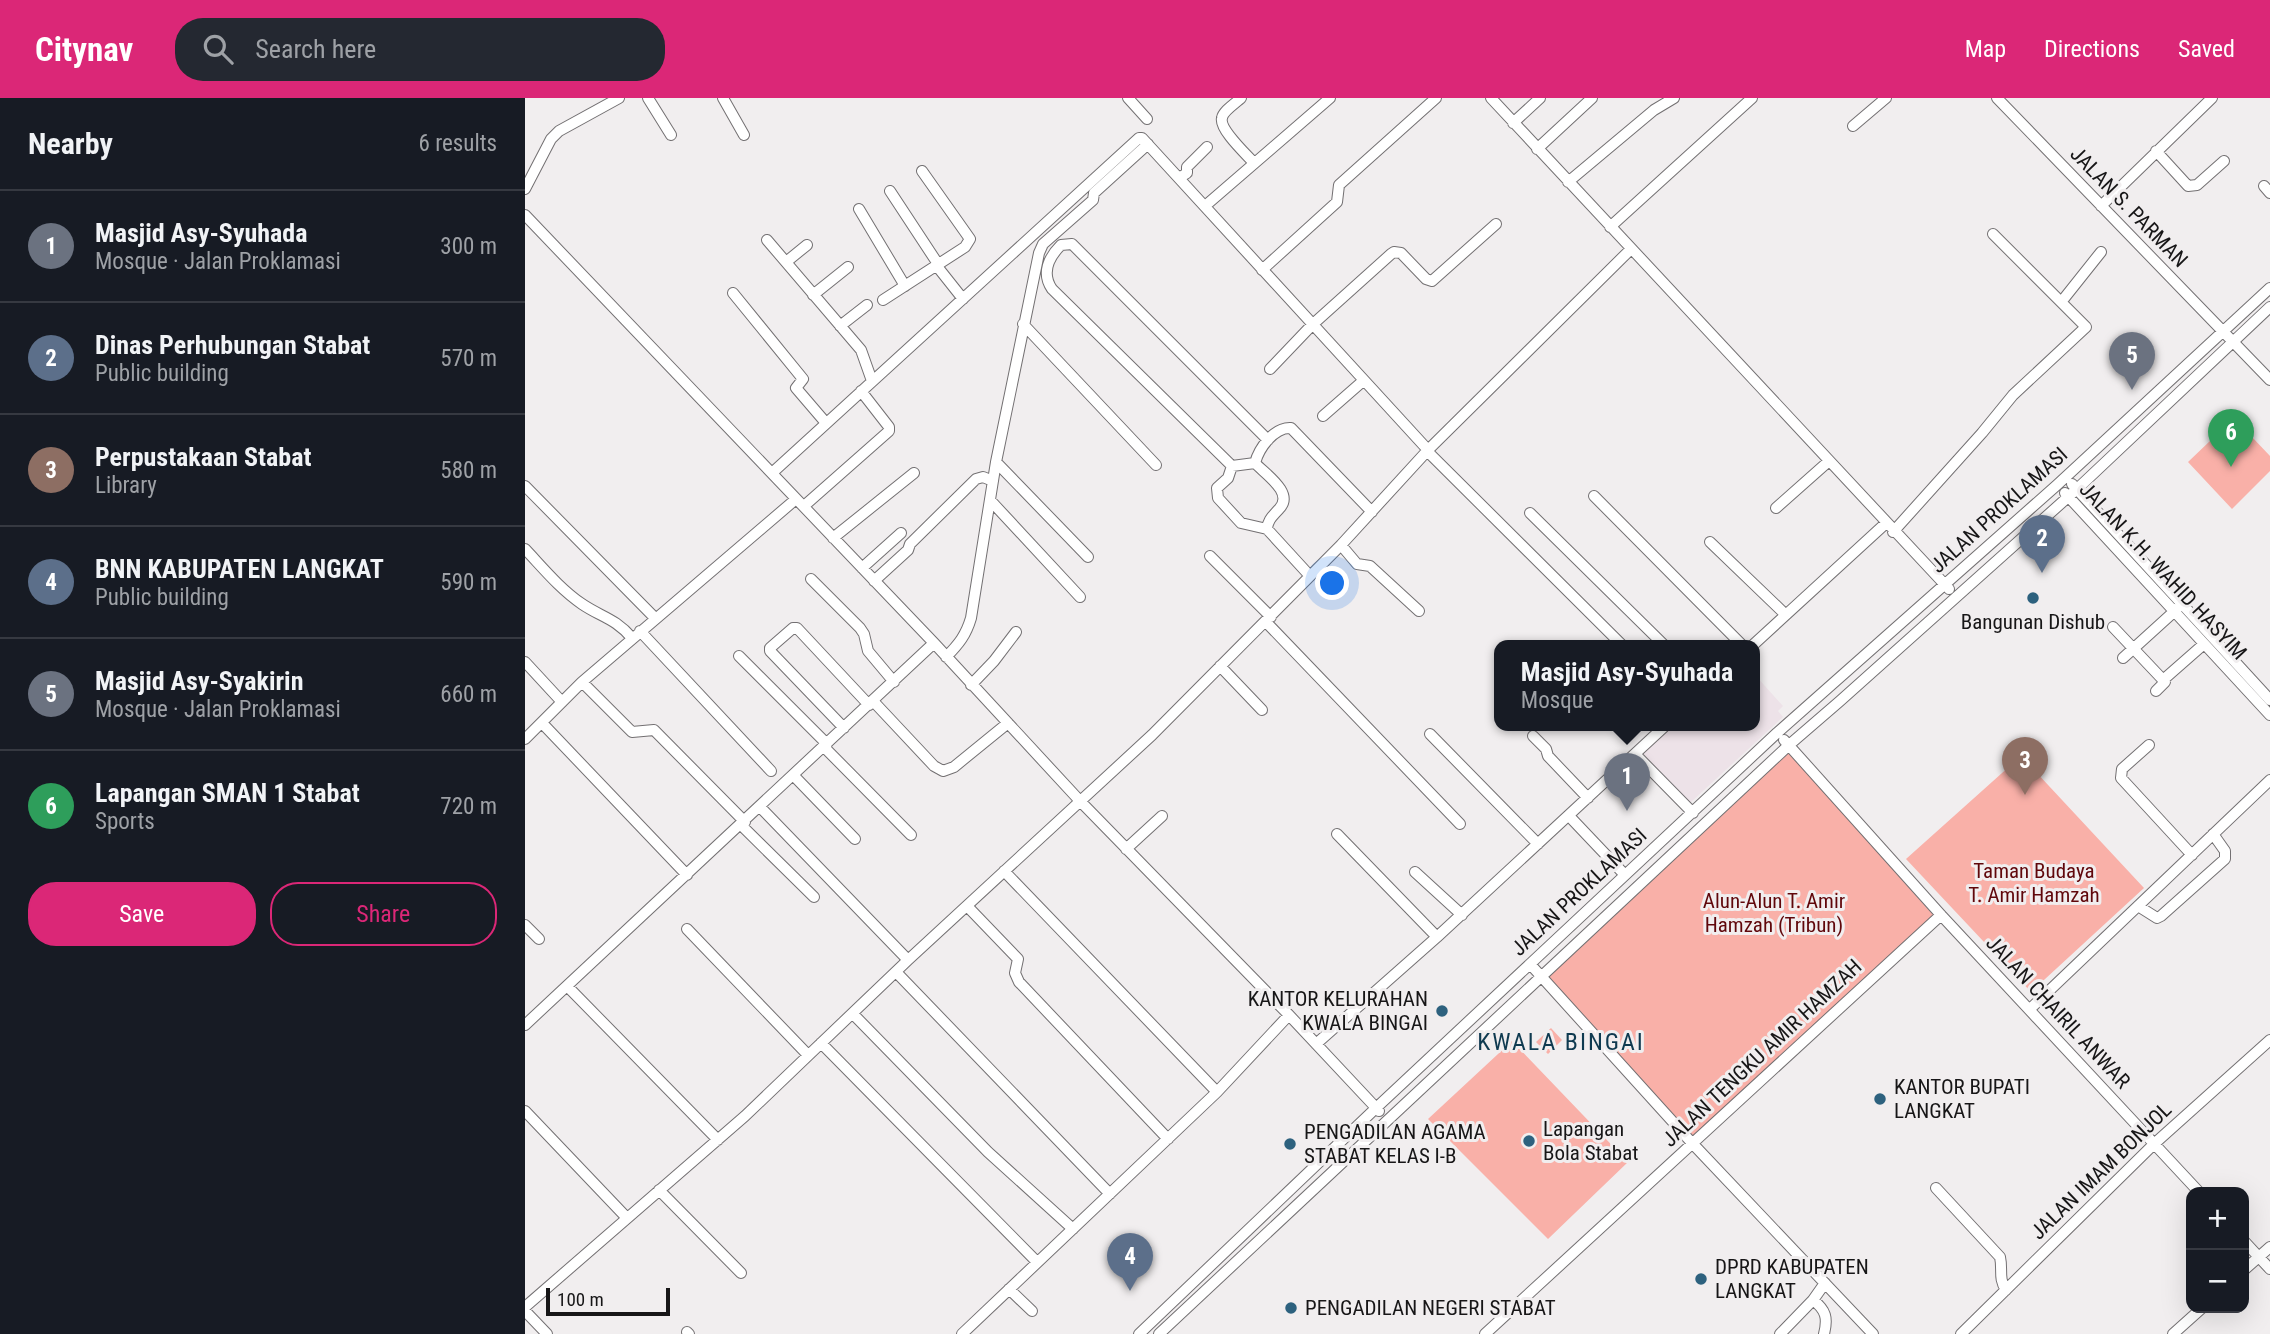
<!DOCTYPE html>
<meta charset="utf-8">
<style>
body{margin:0;font-family:"Roboto Condensed",sans-serif;background:#242831;color:#f1f3f6}
.controls{position:absolute;right:21px;bottom:21px;display:grid;overflow:hidden;border-radius:14px;box-shadow:0 7px 28px #0002}
.controls button{width:63px;height:63px;display:grid;place-items:center;padding:0;border:0;border-bottom:2px solid #363941;background:#171b24;color:#f1f3f6;font:35px sans-serif}
.scale{position:absolute;left:21px;bottom:18px;width:124px;box-sizing:border-box;padding-left:7px;border:4px solid #171617;border-top:0;font-size:19px;line-height:24px;white-space:nowrap;color:#171617;-webkit-text-stroke:5px #f1eeef;paint-order:stroke}
.you{position:absolute;left:808px;top:486px;width:24px;height:24px;margin:-18px;border:5px solid #fff;border-radius:50%;background:#1a73e8;box-shadow:0 0 0 10px #1a73e833}
.badge{display:grid;place-items:center;width:46px;height:46px;border-radius:50%;background:#db2777;color:#fff;font-size:23px;font-weight:700}
.pin{position:absolute;translate:-50% -58px;filter:drop-shadow(0 2px 4px #0008)}
.pin::after{content:'';position:absolute;top:37px;width:24px;height:21px;background:inherit;clip-path:polygon(0 0,100% 0,50% 100%)}
.popup{position:absolute;left:969px;top:542px;width:266px;height:91px;box-sizing:border-box;display:grid;place-content:center;border-radius:14px;background:#171b24;filter:drop-shadow(0 2px 5px #0005);font-size:23px;white-space:nowrap;color:#9ea1a6}
.popup b{font-size:26px;color:#f1f3f6}
.popup::after{content:'';position:absolute;left:50%;top:100%;margin-left:-14px;border:14px solid transparent;border-top-color:#171b24}
.list{margin:0;padding:0;list-style:none}
h2{display:flex;justify-content:space-between;align-items:center;height:91px;margin:0;padding:0 28px;font-size:30px}
h2 small{font-size:23px;font-weight:400;color:#9ea1a6}
.list li{display:grid;grid-template-columns:46px 1fr auto;gap:21px;align-items:center;box-sizing:border-box;height:112px;padding:0 28px;border-top:2px solid #363941}
.list b{display:block;font-size:26px;white-space:nowrap}
.list p{margin:0;font-size:23px;white-space:nowrap;color:#9ea1a6}
.list em{font-size:23px;font-style:normal;color:#9ea1a6}
.actions{display:flex;gap:14px;padding:21px 28px}
.actions a{flex:1;padding:16px 0;border:2px solid #db2777;border-radius:28px;text-align:center;font-size:24px;color:#db2777}
.actions .main{background:#db2777;color:#fff}
.icon{flex:none;width:38px;height:38px;fill:none;stroke:currentColor;stroke-width:2;stroke-linecap:round;stroke-linejoin:round}
.map{position:relative;flex:none;width:1745px;height:1236px;overflow:hidden}
header{display:flex;align-items:center;gap:42px;box-sizing:border-box;height:98px;padding:0 35px;background:#db2777;color:#fff}
header strong{font-size:33px}
nav{display:flex;gap:38px;margin-inline-start:auto;font-size:24px}
.search{width:490px;height:63px;background:#242831;display:flex;align-items:center;gap:18px;box-sizing:border-box;padding:0 24px;border-radius:28px;color:#9ea1a6;font-size:26px}
main{display:flex}
aside{flex:1;background:#171b24}
.map>svg:first-child{display:block}
.built{fill:#ede2e8}
.green{fill:#f9b0a8}
.lines{fill:none;stroke-linecap:round;stroke-linejoin:round}
.minor-casing{stroke:#737072;stroke-width:12}
.minor{stroke:#fff;stroke-width:10}
.poi-dot{fill:#2d617e;stroke:#f1eeef;stroke-width:2.5}
.labels{text-anchor:middle;dominant-baseline:central;stroke-width:6;stroke-linejoin:round;paint-order:stroke}
.street-label{font-size:21px;fill:#171617;stroke:#f1eeef}
.poi-label{font-size:21px;fill:#171617;stroke:#f1eeef;text-anchor:start}
.park-label{font-size:21px;fill:#60070b;stroke:#f1eeef}
.quarter-label{font-size:24px;letter-spacing:2px;fill:#0f3a50;stroke:#f1eeef}
</style>
<header>
<strong>Citynav</strong>
<div class="search"><svg class="icon" aria-label="search" viewBox="0 0 24 24"><circle cx="10" cy="10" r="6"/><path d="M15 15l6 6"/></svg>Search here</div>
<nav><a>Map</a><a>Directions</a><a>Saved</a></nav>
</header>
<main>
<aside>
<h2>Nearby<small>6 results</small></h2>
<ul class="list">
<li><span class="badge" style="background:#6b7280">1</span><div><b>Masjid Asy-Syuhada</b><p>Mosque · Jalan Proklamasi</p></div><em>300 m</em></li>
<li><span class="badge" style="background:#5c6f8a">2</span><div><b>Dinas Perhubungan Stabat</b><p>Public building</p></div><em>570 m</em></li>
<li><span class="badge" style="background:#8d6e63">3</span><div><b>Perpustakaan Stabat</b><p>Library</p></div><em>580 m</em></li>
<li><span class="badge" style="background:#5c6f8a">4</span><div><b>BNN KABUPATEN LANGKAT</b><p>Public building</p></div><em>590 m</em></li>
<li><span class="badge" style="background:#6b7280">5</span><div><b>Masjid Asy-Syakirin</b><p>Mosque · Jalan Proklamasi</p></div><em>660 m</em></li>
<li><span class="badge" style="background:#2e9e5b">6</span><div><b>Lapangan SMAN 1 Stabat</b><p>Sports</p></div><em>720 m</em></li>
</ul>
<div class="actions"><a class="main">Save</a><a>Share</a></div>
</aside>
<div class="map">
<svg width="1745" height="1236" viewBox="0 0 1745 1236">
<rect width="100%" height="100%" fill="#f1eeef"/>
<path class="built" d="M1230,577L1258,608L1253,613L1258,619L1165,705L1116,654L1144,627H1230Z"/>
<path class="green" d="M1709,320L1745,358V373L1707,411L1663,364Z
M1261,651L1411,820L1168,1042L1019,876Z
M1496,658L1619,790L1506,894L1381,761Z
M1026,930L1037,942L1023,956L1011,944Z
M987,943L1103,1064L1023,1141L903,1021Z"/>
<g class="lines">
<defs>
<path id="minor" d="M123,0L146,37
M198,0L219,37
M603,0L622,21
M716,0C711,5 698,13 697,20C694,31 721,56 729,65
M966,0L1424,491
M1472,0L1745,282
M988,25L1015,0
M1328,28L1361,0
M1012,51L1067,0
M1631,53L1663,88L1672,87L1699,63
M654,80L662,75V69L682,49
M1043,84L1129,12L1149,0
M1739,88L1745,95
M0,91L26,41L34,33L94,0
M365,93L413,166
M680,108L805,0
M1576,108L1687,0
M334,111L380,188
M0,117L409,545L555,703L764,917L854,1013
M1085,129L1227,0
M242,142L336,252L347,283
M261,164L282,147
M411,167L438,201
M737,172L812,104L814,87L911,0
M208,195L278,281L271,290L301,325
M288,197L323,169
M358,202L440,149L445,141L397,73
M1537,203L1576,154
M498,226L631,367
M315,228L342,207
M745,271L787,227L866,156L869,154L876,155L901,181L907,183L971,126
M798,318L838,283
M902,353L1097,547
M471,364L563,459
M730,365C740,376 770,395 754,411C748,418 743,421 742,431
M707,368L527,191C516,175 524,159 536,147L547,146L743,342
M247,375L614,40H617L903,352
M1547,386L1745,602
M0,388L130,520
M1540,395L1745,617
M1069,398L1217,547
M465,402L555,499
M279,408L364,333V329L336,293
M1251,410L1304,363
M1005,415L1139,547
M1368,434L1457,335L1488,297L1561,229L1468,136
M308,440L389,375
M1185,444L1260,516
M816,447L832,466L845,468L894,513
M0,451C18,470 35,491 57,506C76,519 90,520 107,540
M685,458L746,519
M337,470L376,435
M785,478L742,431L716,425L693,400L692,390L703,380L707,368L730,365C734,350 749,329 766,330L847,414
M286,481L335,530L339,536L343,553L369,584
M349,483L383,452L385,446L451,381L458,379L468,383
M741,524L935,726
M1588,529L1640,584L1631,593
M115,533L246,673
M1228,547L1360,426
M214,558L302,646
M421,559C434,546 441,537 446,520L471,364L514,155L518,146L568,102L569,95L623,46
M1598,560L1652,511
M0,564L37,604
M695,568L737,612
M1638,582L1679,546
M57,584L107,634L129,632L220,724
M446,587L469,563L491,534
M348,603L409,668L418,673L429,669L483,625
M17,625L162,777
M319,630L245,553V550L268,530H272L344,607
M905,636L1013,746
M1008,638L1021,651L1023,658L1063,700
M0,641L57,584L271,401
M1259,642L1416,817L1674,1094
M1624,647L1597,671L1596,680L1667,757
M299,649L386,737
M1110,656L1168,715
M269,678L330,741
M235,709L383,862
M1044,718L1100,777
M216,727L289,799
M812,736L912,839
M601,751L637,718
M479,773L692,994
M890,774L937,817
M442,808L493,861L490,875L494,884L643,1041
M1613,808L1632,820L1636,818L1700,761V753L1688,736
M0,827L14,841
M162,831L283,957
M1005,866L1167,1045L1348,1236
M371,874L585,1096
M43,889L193,1042
M1505,911L1745,682
M328,916L463,1054L548,1131
M0,927L409,545
M296,945L512,1164
M791,946L912,839L1141,627
M0,1013L102,1120
M1411,1090L1475,1159C1478,1172 1473,1180 1481,1192
M134,1092L216,1175
M1719,1143L1745,1171
M1719,1172L1745,1149
M484,1191L507,1213
M1288,1202C1301,1212 1303,1220 1299,1236
M0,1209L220,1018L383,862L627,637L816,447L903,352L1106,151
M0,1213L22,1236
M162,1234L164,1236
M437,1236L692,994L764,917
M614,1236L851,1010L1252,635L1532,387L1745,190
M634,1236L1264,647L1315,603L1552,391L1745,209
M960,1236L1416,817
M1255,1236L1288,1202L1300,1185
M1436,1236L1629,1046L1745,942
M1648,1236L1677,1210"/>
</defs>
<use href="#minor" class="minor-casing"/>
<use href="#minor" class="minor"/>
</g>
<g class="poi-dot">
<circle cx="1508" cy="500" r="7"/>
<circle cx="917" cy="913" r="7"/>
<circle cx="1355" cy="1001" r="7"/>
<circle cx="1004" cy="1043" r="7"/>
<circle cx="765" cy="1046" r="7"/>
<circle cx="1176" cy="1181" r="7"/>
<circle cx="766" cy="1210" r="7"/>
</g>
<g class="labels">
<g class="street-label">
<text transform="translate(1604 109) rotate(46)">JALAN S. PARMAN</text>
<text transform="translate(1474 412) rotate(-42)">JALAN PROKLAMASI</text>
<text transform="translate(1638 473) rotate(47)">JALAN K.H. WAHID HASYIM</text>
<text transform="translate(1054 794) rotate(-43)">JALAN PROKLAMASI</text>
<text transform="translate(1533 914) rotate(47)">JALAN CHAIRIL ANWAR</text>
<text transform="translate(1237 955) rotate(-43)">JALAN TENGKU AMIR HAMZAH</text>
<text transform="translate(1576 1073) rotate(-44)">JALAN IMAM BONJOL</text>
</g>
<g class="poi-label">
<text x="1508" y="524" text-anchor="middle">Bangunan Dishub</text>
<text x="903" y="901" text-anchor="end">KANTOR KELURAHAN<tspan x="903" dy="24">KWALA BINGAI</tspan></text>
<text x="1369" y="989">KANTOR BUPATI<tspan x="1369" dy="24">LANGKAT</tspan></text>
<text x="1018" y="1031">Lapangan<tspan x="1018" dy="24">Bola Stabat</tspan></text>
<text x="779" y="1034">PENGADILAN AGAMA<tspan x="779" dy="24">STABAT KELAS I-B</tspan></text>
<text x="1190" y="1169">DPRD KABUPATEN<tspan x="1190" dy="24">LANGKAT</tspan></text>
<text x="780" y="1210">PENGADILAN NEGERI STABAT</text>
</g>
<g class="park-label">
<text x="1509" y="773">Taman Budaya<tspan x="1509" dy="24">T. Amir Hamzah</tspan></text>
<text x="1249" y="803">Alun-Alun T. Amir<tspan x="1249" dy="24">Hamzah (Tribun)</tspan></text>
</g>
<g class="quarter-label">
<text x="1036" y="944">KWALA BINGAI</text>
</g>
</g>
</svg>
<div class="controls">
<button>+</button>
<button>−</button>
</div>
<div class="scale">100 m</div>
<div class="you"></div>
<div class="pin badge" style="left:1102px;top:713px;background:#6b7280">1</div>
<div class="popup"><b>Masjid Asy-Syuhada</b>Mosque</div>
<div class="pin badge" style="left:1517px;top:475px;background:#5c6f8a">2</div>
<div class="pin badge" style="left:1500px;top:697px;background:#8d6e63">3</div>
<div class="pin badge" style="left:605px;top:1193px;background:#5c6f8a">4</div>
<div class="pin badge" style="left:1607px;top:292px;background:#6b7280">5</div>
<div class="pin badge" style="left:1706px;top:369px;background:#2e9e5b">6</div>
</div>
</main>
